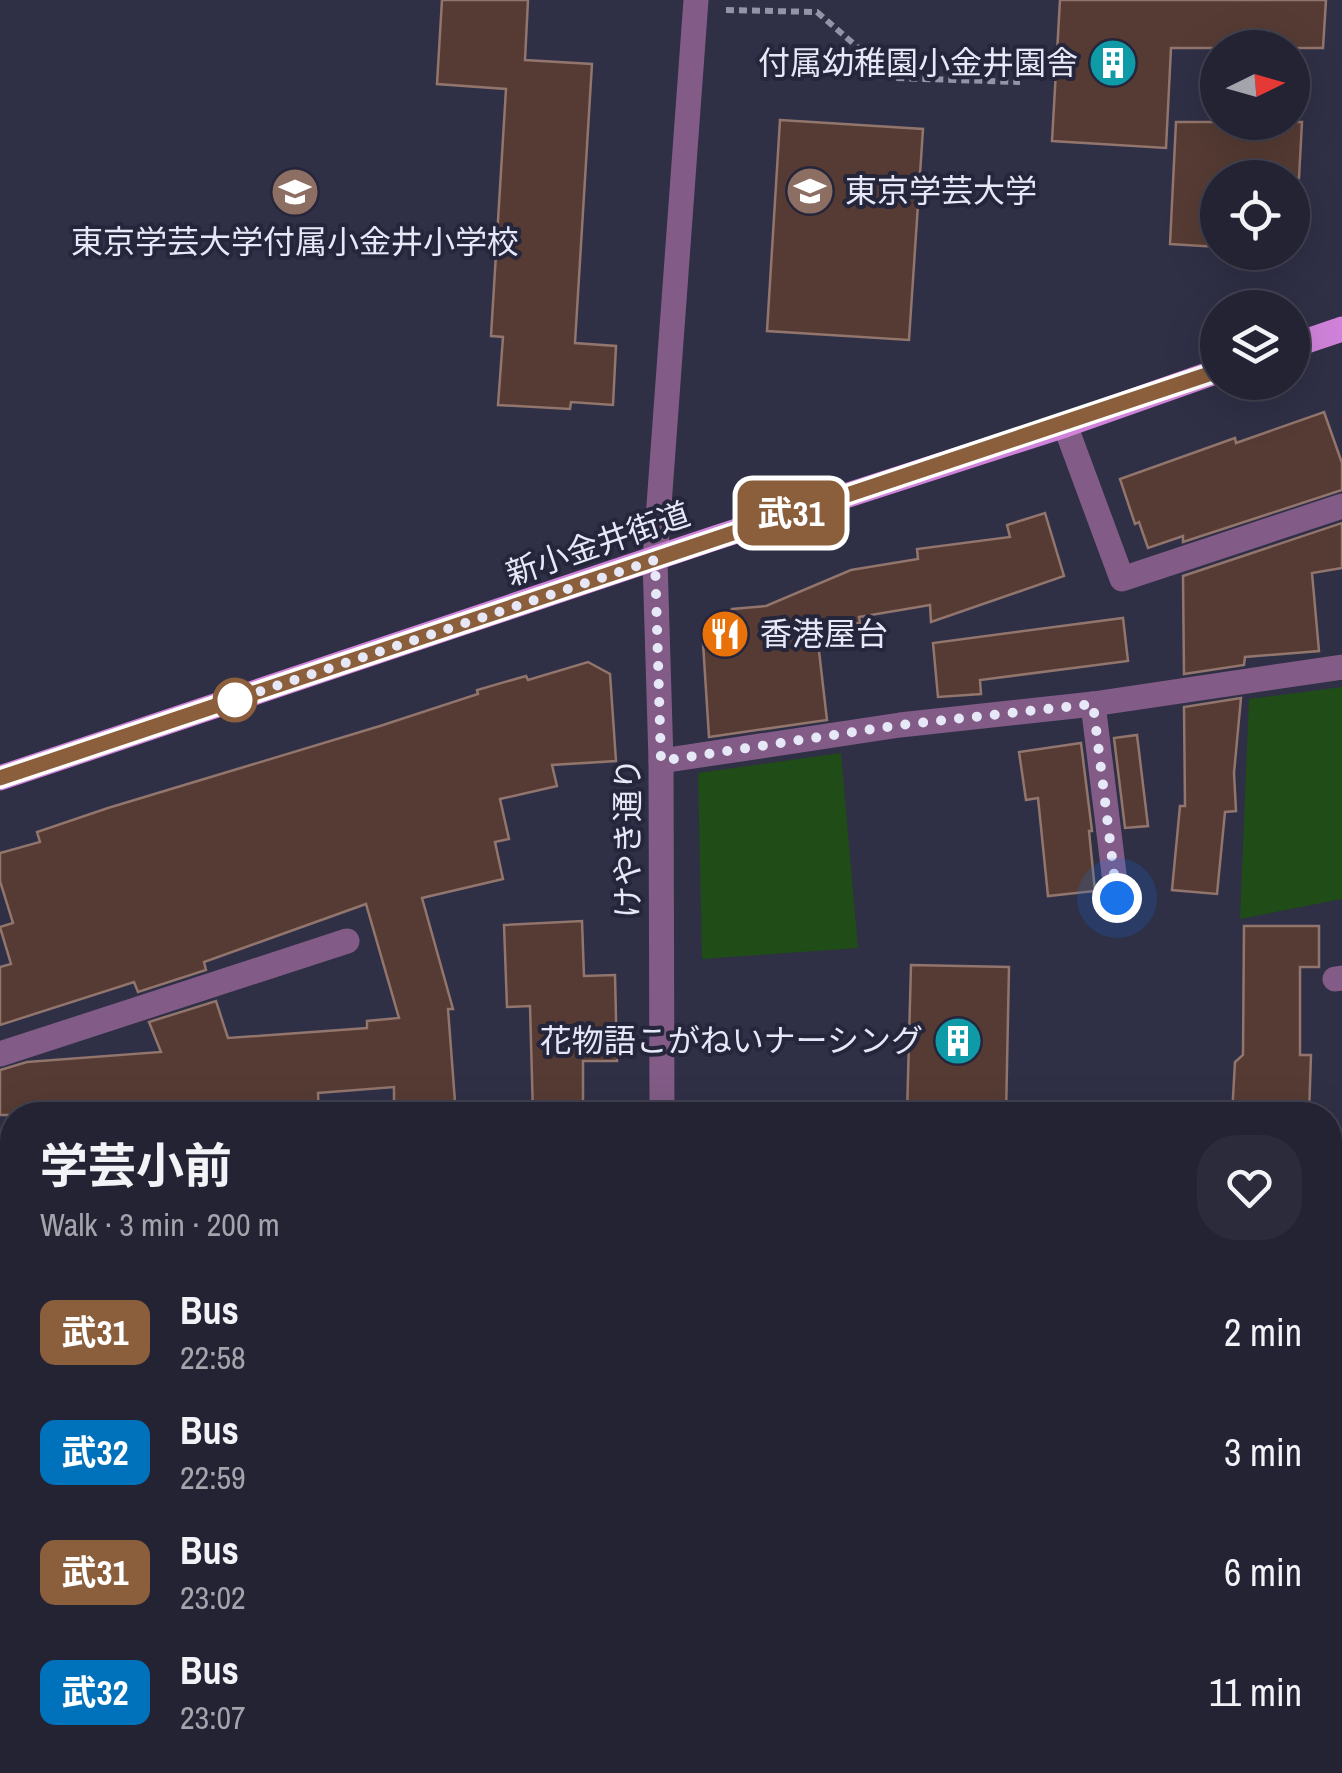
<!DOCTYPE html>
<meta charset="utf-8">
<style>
:root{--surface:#232334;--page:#2b2b3c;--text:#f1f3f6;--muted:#a3a4ac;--line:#40404f}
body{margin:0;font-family:"Archivo Narrow","Noto Sans JP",sans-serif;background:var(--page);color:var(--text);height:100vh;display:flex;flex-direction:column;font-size:38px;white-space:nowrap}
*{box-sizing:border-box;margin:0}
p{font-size:32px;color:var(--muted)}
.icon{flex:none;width:55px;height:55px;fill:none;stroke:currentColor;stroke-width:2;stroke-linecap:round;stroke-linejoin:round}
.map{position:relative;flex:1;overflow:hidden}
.drawer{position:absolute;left:0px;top:1102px;width:1342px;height:672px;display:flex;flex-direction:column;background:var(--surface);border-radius:40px 40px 0 0;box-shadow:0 10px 40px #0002,0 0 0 2px var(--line)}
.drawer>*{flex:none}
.badge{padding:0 20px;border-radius:15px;font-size:35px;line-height:65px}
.needle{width:65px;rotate:85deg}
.fabs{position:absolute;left:1200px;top:30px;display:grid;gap:20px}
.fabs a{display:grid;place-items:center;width:110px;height:110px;border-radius:50%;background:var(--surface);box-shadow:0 10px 40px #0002,0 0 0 2px var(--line);font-size:50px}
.you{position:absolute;width:50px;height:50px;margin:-25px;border:8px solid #fff;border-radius:50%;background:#1a73e8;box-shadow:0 0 0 15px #1a73e833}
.map>.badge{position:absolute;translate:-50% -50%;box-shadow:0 0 0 5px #fff}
.round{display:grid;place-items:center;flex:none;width:105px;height:105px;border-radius:40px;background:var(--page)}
.summary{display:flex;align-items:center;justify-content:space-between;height:170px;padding:0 40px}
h1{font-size:48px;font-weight:700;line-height:75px}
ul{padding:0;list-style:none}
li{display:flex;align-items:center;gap:30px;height:120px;padding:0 40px}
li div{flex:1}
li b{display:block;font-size:38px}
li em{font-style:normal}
li .badge{min-width:110px;font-weight:700;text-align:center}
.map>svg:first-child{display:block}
.green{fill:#204c18}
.building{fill:#553b33;stroke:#92756c;stroke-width:2.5}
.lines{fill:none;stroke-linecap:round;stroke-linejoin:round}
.path{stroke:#9494a7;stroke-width:6;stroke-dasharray:8 5;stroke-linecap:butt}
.minor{stroke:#825c86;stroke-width:25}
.major{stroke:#d082da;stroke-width:25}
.line-casing{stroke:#fff;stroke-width:22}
.line{stroke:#8b5e3c;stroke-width:15}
.walk{stroke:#e7e8f7;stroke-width:10;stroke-dasharray:0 18}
.stop-dot{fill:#fff;stroke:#8b5e3c;stroke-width:5}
.labels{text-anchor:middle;stroke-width:8;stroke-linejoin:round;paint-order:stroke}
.poi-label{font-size:32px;fill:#e7e8f7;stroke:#25253b;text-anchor:end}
.street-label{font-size:32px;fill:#e7e8f7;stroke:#25253b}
</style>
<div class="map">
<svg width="1342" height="1773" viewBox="0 0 1342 1773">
<rect width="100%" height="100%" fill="#2f2f46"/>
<g class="green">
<polygon points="1342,687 1342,899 1240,919 1249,699"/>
<polygon points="841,753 858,948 702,959 698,773"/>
</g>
<g class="building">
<polygon points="442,0 528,0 525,60 592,64 575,343 616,346 613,405 571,402 570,409 498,405 503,337 491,336 506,89 437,84"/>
<polygon points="1060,0 1326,0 1323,48 1171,48 1166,148 1052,141"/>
<polygon points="780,120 923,129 909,340 767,331"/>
<polygon points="1176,122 1302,122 1299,178 1218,178 1218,247 1170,244"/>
<polygon points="1324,412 1342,463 1342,490 1183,542 1183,536 1148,548 1139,522 1135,524 1120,479 1235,438 1236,443"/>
<polygon points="1045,513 1064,576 931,622 930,605 859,617 860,623 810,627 819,651 827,720 709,737 703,643 732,609 766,606 851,570 918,559 917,549 1010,537 1007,525"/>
<polygon points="1342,523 1342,568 1312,573 1319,651 1245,657 1244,665 1184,674 1183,576"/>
<polygon points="1123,618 1128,661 980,680 981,694 938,697 933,643"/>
<polygon points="588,662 610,674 616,761 552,765 557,786 500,799 509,839 495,842 503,879 422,898 453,1009 448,1009 456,1115 394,1115 394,1087 318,1093 319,1115 0,1115 0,1070 27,1062 161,1052 149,1022 216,1001 228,1038 367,1028 367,1021 399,1018 366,904 204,962 206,970 138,992 134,982 0,1025 0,967 11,964 0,927 13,923 0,881 0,853 40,842 37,832 108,808 380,726 478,694 477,690 526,676 528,680"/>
<polygon points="1241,698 1234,773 1236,811 1225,812 1217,894 1172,890 1180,806 1185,806 1184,707"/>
<polygon points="1137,735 1148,826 1125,828 1114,738"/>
<polygon points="1081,743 1092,831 1089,831 1095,891 1048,896 1038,798 1026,800 1019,752"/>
<polygon points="582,921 584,976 615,975 617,1061 583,1061 583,1113 533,1114 530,1006 507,1007 504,925"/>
<polygon points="1244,926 1319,926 1319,967 1300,967 1300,1055 1311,1055 1309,1115 1232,1115 1235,1062 1243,1055"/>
<polygon points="911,965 1009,967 1006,1115 907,1115"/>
</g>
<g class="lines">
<polyline class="path" points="726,10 817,12 893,78 1020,82"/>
<g class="minor">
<polyline points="1065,425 1122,579 1342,506"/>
<polyline points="1093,704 1117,898"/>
<polyline points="661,761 900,725 1093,704 1342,667"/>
<polyline points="1335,979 1342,978"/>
<polyline points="0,1054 347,941"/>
<polyline points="662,1115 661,761 655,560 696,0"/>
<polyline points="0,1180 12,1179"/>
<polyline points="1330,1191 1342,1191"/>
<polyline points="1330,1401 1342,1402"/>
<polyline points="0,1525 12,1526"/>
<polyline points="268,1762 268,1773"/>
<polyline points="665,1762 665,1773"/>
<polyline points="403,1773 404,1762"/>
<polyline points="902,1773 902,1762"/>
</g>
<g class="major">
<polyline points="1292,346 1342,329"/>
<polyline points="0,778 715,538 1065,425 1218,371"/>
</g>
</g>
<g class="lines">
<g class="line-casing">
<path id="line" d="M0 778C406 643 812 508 1218 371"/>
</g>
<use href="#line" class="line"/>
<polyline class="walk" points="235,700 222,704 655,560 661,761 900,725 1093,704 1117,898"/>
</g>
<defs>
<g id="building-disc" transform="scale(2.5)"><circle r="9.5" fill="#0f9aa8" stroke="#25253b"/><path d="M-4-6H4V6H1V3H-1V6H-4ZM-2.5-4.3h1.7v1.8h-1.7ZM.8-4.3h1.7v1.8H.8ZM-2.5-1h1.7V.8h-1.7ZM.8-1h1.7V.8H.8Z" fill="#fff"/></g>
<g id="university-disc" transform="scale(2.5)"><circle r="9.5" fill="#8d6e63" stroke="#25253b"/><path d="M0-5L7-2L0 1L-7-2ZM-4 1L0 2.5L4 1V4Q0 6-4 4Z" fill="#fff"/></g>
<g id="school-disc" transform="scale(2.5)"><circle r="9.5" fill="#8d6e63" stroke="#25253b"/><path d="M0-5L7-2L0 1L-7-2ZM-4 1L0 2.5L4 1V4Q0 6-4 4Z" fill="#fff"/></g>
<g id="restaurant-disc" transform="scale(2.5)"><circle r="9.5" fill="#e8710a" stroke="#25253b"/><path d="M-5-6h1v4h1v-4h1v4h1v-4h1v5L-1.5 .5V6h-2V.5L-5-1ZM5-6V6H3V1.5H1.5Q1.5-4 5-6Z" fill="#fff"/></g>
</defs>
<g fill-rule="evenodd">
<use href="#building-disc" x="1113" y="63"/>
<use href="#university-disc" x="810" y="191"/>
<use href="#school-disc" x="295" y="192"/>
<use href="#restaurant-disc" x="725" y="634"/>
<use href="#building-disc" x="958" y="1041"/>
</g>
<circle class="stop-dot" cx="235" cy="700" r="20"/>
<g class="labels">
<g class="poi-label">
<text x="1078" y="74">付属幼稚園小金井園舎</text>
<text x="845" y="202" text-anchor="start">東京学芸大学</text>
<text x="295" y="253" text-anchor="middle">東京学芸大学付属小金井小学校</text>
<text x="760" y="645" text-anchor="start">香港屋台</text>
<text x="923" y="1052">花物語こがねいナーシング</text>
</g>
<g class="street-label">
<text transform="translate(598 544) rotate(-19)" y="11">新小金井街道</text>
<text transform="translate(628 838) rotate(-90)" y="11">けやき通り</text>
</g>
</g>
</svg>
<div class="fabs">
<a><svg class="needle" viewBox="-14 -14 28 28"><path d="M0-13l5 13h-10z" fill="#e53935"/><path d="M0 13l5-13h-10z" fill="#a3a4ac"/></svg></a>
<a><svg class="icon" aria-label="locate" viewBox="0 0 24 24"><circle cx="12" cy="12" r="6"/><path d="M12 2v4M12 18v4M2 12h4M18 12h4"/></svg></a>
<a><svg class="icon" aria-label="layers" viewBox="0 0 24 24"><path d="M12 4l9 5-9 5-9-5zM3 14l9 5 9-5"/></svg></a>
</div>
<div class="you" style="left:1117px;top:898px"></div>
<b class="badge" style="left:791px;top:513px;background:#8b5e3c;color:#fff">武31</b>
<section class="drawer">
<div class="summary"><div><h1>学芸小前</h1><p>Walk · 3 min · 200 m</p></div><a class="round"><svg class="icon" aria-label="heart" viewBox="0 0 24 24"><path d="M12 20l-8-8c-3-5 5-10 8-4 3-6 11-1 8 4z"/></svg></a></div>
<ul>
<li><span class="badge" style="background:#8b5e3c;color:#fff">武31</span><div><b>Bus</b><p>22:58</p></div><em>2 min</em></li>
<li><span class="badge" style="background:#0072bc;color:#fff">武32</span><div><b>Bus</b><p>22:59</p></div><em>3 min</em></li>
<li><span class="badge" style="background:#8b5e3c;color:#fff">武31</span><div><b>Bus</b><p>23:02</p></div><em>6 min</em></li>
<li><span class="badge" style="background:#0072bc;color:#fff">武32</span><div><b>Bus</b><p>23:07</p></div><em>11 min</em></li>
</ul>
</section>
</div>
